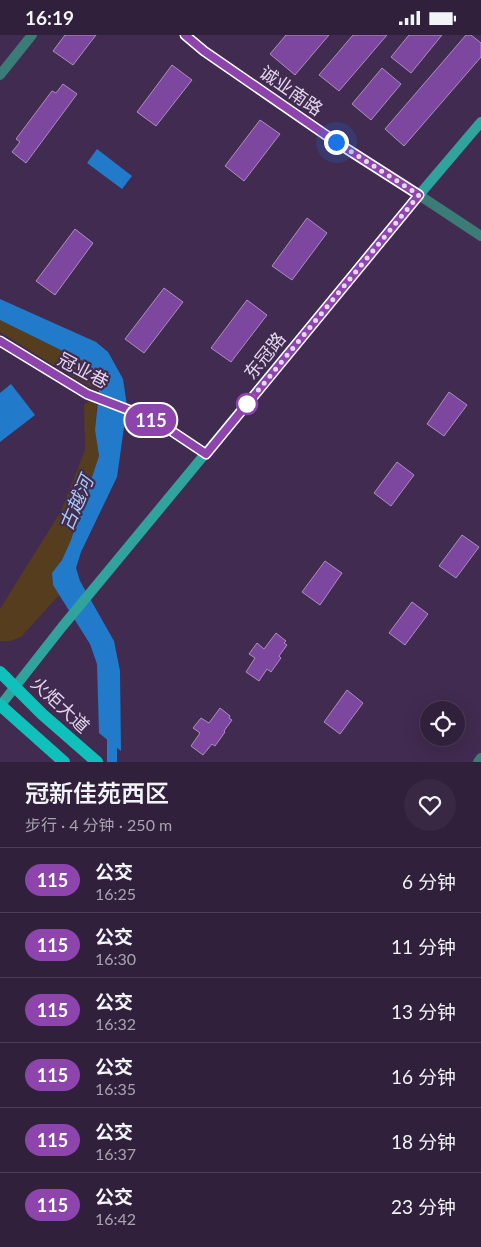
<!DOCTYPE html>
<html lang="zh">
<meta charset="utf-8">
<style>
:root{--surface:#31203c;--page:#392843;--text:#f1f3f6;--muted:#a8a3af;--line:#4c3e56}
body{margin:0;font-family:Lato,"Noto Sans SC",sans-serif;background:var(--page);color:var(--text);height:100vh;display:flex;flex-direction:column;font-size:19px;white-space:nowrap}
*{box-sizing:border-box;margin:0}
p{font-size:16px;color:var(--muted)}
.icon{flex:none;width:28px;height:28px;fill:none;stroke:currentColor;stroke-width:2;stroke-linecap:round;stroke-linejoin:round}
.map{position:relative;height:727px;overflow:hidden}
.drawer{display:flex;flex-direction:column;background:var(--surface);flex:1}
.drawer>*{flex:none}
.badge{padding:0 10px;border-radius:16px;font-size:18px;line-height:32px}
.fabs{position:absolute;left:420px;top:666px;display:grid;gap:10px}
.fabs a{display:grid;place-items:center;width:45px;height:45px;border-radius:50%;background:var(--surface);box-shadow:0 5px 20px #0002,0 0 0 1px var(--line);font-size:25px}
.you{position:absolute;width:25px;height:25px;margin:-12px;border:4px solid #fff;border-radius:50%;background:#1a73e8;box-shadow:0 0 0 8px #1a73e833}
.map>.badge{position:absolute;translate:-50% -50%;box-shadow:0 0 0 2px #fff}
.round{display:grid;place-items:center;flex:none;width:52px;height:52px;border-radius:26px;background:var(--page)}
.summary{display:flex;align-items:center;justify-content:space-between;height:85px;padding:0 25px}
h1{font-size:24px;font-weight:600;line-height:38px}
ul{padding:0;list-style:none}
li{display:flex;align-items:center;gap:15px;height:65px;padding:0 25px;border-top:1px solid var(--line)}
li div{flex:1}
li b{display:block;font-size:19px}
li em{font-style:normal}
li .badge{min-width:55px;font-weight:700;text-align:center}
.status{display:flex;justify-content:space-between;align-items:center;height:35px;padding:0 25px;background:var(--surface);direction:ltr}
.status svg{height:14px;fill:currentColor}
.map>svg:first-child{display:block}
.green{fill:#563d1d}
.water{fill:#227bca}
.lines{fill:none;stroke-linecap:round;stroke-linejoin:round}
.canal{stroke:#227bca;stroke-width:10}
.building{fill:#7d469f;stroke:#a990bc}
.minor{stroke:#3c7c78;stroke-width:10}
.tertiary{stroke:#3c7c78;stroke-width:10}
.secondary{stroke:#30a39d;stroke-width:10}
.primary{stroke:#10c0ba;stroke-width:12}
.line-casing{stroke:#fff;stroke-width:11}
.line{stroke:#8e44ad;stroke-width:8}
.walk{stroke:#e3d6ed;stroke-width:5;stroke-dasharray:0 9}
.stop-dot{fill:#fff;stroke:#8e44ad;stroke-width:2.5}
.labels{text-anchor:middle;stroke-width:4.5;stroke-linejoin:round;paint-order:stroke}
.street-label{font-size:18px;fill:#e3d6ed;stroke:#412b50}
.water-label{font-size:19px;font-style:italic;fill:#a4caf3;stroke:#412b50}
</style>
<div class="status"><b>16:19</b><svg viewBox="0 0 49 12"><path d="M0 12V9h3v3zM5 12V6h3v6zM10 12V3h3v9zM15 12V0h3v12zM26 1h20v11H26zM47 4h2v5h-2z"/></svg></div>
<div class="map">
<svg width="481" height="727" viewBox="0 0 481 727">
<rect width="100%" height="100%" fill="#412b50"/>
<g class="green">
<polygon points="0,285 85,327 95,338 99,356 73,342 0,297"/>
<polygon points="90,365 97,366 95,395 99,421 71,505 62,525 52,538 53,550 60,559 21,602 10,606 0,606 0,574 61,476 85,415 84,370"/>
</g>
<g class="water">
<polygon points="97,114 132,141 122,154 87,128"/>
<polygon points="0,264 96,307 108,317 123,344 127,371 117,442 81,517 76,533 80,546 114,606 120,636 121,716 99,698 97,629 90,609 53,550 52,538 62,525 71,505 99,421 95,395 99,356 95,338 85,327 0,285"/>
<polygon points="11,349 35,380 0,407 0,358"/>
</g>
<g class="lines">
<polyline class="canal" points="112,727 112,696"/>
</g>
<g class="building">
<polygon points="65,0 96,0 73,30 53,16"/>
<polygon points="286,0 329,0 295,40 270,19"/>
<polygon points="353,0 387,0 339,56 319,40"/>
<polygon points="409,0 442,0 411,38 391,22"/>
<polygon points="466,0 471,0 481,8 481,22 404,111 385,94"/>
<polygon points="172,30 192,45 156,91 137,77"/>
<polygon points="382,33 401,49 371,85 352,69"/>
<polygon points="63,49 77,59 26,128 12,117 20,107 16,104 52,56 56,58"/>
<polygon points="260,85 280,99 244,146 225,131"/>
<polygon points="307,183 327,198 292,245 272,231"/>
<polygon points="75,194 93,208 55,260 36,246"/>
<polygon points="164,253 183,267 144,318 125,304"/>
<polygon points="247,265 267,280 231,327 211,313"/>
<polygon points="449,357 467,370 444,401 427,389"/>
<polygon points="397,427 414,440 391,471 374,458"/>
<polygon points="462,500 479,512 456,543 439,531"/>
<polygon points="325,526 342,538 320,570 302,557"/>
<polygon points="412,567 428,579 405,610 389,598"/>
<polygon points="276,598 286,606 284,608 287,610 279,621 281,623 271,637 267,634 259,646 246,637 255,623 249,619 257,608 264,614"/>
<polygon points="347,655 363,668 340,699 324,687"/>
<polygon points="220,673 230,681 229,683 232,685 224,696 225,697 215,711 212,709 203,720 191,711 200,698 193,693 201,683 209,688"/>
</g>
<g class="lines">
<polyline class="minor" points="0,306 87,359 134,377 167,393 206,419"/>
<g class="tertiary">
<polyline points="185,0 204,16 335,107 419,160 481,201"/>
<polyline points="0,40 32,0"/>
<polyline points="478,727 481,723"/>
</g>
<polyline class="secondary" points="0,671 62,592 419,160 481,87"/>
<g class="primary">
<polyline points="0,637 42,679 97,727"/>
<polyline points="0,670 64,727"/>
</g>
</g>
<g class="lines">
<g class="line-casing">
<polyline id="line" points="0,306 87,359 134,377 167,393 206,419 419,160 336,107 204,16 185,0"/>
</g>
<use href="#line" class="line"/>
<polyline class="walk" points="247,369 419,160 336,107"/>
</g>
<circle class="stop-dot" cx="247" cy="369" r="10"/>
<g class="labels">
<g class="street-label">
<text transform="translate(291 56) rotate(35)" y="6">诚业南路</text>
<text transform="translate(265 321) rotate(-51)" y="6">东冠路</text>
<text transform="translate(83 336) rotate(28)" y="6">冠业巷</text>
<text transform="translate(60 670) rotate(43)" y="6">火炬大道</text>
</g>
<g class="water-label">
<text transform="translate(76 468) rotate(-67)" y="7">古越河</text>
</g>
</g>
</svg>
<div class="fabs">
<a><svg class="icon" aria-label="locate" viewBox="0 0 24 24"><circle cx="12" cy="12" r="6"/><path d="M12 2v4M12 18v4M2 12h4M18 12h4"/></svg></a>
</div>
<div class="you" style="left:336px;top:107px"></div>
<b class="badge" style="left:151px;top:385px;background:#8e44ad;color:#fff">115</b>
</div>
<section class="drawer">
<div class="summary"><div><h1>冠新佳苑西区</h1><p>步行 · 4 分钟 · 250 m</p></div><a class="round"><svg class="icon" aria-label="heart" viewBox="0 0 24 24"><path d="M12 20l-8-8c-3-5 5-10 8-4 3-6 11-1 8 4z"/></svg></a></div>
<ul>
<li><span class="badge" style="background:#8e44ad;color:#fff">115</span><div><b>公交</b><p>16:25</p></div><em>6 分钟</em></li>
<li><span class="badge" style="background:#8e44ad;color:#fff">115</span><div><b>公交</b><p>16:30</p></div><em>11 分钟</em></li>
<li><span class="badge" style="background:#8e44ad;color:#fff">115</span><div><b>公交</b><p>16:32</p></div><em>13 分钟</em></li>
<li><span class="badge" style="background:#8e44ad;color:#fff">115</span><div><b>公交</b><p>16:35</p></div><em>16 分钟</em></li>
<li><span class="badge" style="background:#8e44ad;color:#fff">115</span><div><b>公交</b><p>16:37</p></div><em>18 分钟</em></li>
<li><span class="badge" style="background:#8e44ad;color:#fff">115</span><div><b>公交</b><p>16:42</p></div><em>23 分钟</em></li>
</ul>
</section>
